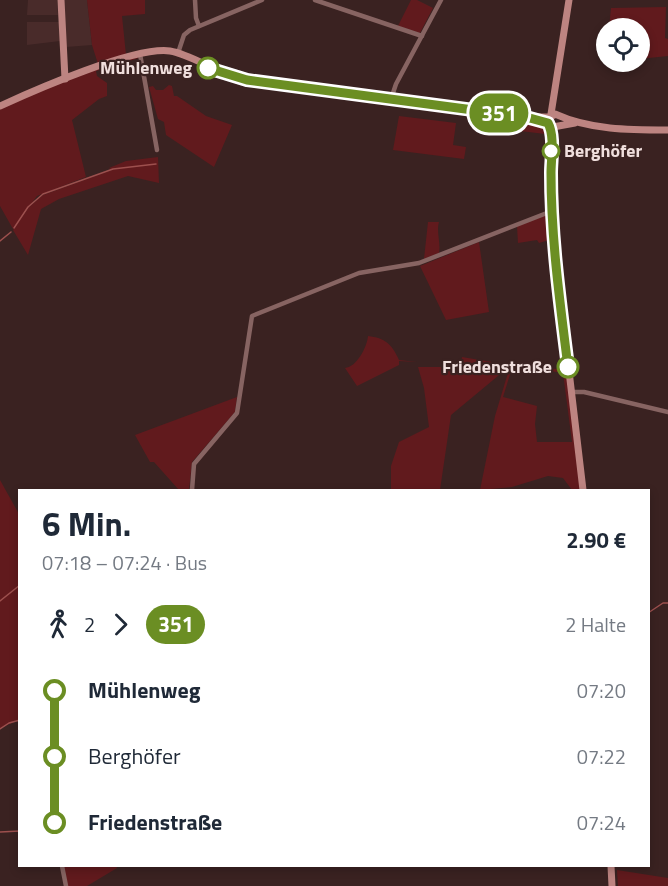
<!DOCTYPE html>
<html lang="de">
<meta charset="utf-8">
<style>
:root{--surface:#fff;--page:#f2f2f3;--text:#1f2937;--muted:#747a83}
body{margin:0;font-family:"Titillium Web",sans-serif;background:var(--page);color:var(--text);height:100vh;display:flex;flex-direction:column;font-size:22px;white-space:nowrap}
*{box-sizing:border-box;margin:0}
p{font-size:20px;color:var(--muted)}
.icon{flex:none;width:33px;height:33px;fill:none;stroke:currentColor;stroke-width:2;stroke-linecap:round;stroke-linejoin:round}
.map{position:relative;flex:1;overflow:hidden}
.panel{position:absolute;left:18px;top:489px;width:632px;height:378px;display:flex;flex-direction:column;background:var(--surface);border-radius:0px;box-shadow:0 3px 9px #0003}
.panel>*{flex:none}
.badge{padding:0 12px;border-radius:20px;font-size:21px;line-height:39px}
.fabs{position:absolute;left:596px;top:18px;display:grid;gap:12px}
.fabs a{display:grid;place-items:center;width:54px;height:54px;border-radius:50%;background:var(--surface);box-shadow:0 3px 9px #0003;font-size:30px}
.map>.badge{position:absolute;translate:-50% -50%;box-shadow:0 0 0 3px #fff}
.legs{display:flex;align-items:center;gap:9px;height:66px;padding:0 24px;font-size:20px}
.legs p{margin-inline-start:auto}
.headline{display:flex;align-items:center;justify-content:space-between;height:102px;padding:0 24px}
h1{font-size:33px;font-weight:700;line-height:45px}
ul{padding:0 24px;list-style:none}
li{display:flex;align-items:center;gap:21px;height:66px;font-size:22px}
li i{display:grid;place-items:center;width:9px;height:100%;margin:0 8px;background:currentColor}
li i::after{content:'';width:15px;height:15px;margin:-8px;border:4px solid;border-radius:50%;background:var(--surface)}
li p{margin-inline-start:auto}
li:first-child i{background:linear-gradient(#0000 50%,currentColor 0)}
li:last-child i{background:linear-gradient(currentColor 50%,#0000 0)}
.map>svg:first-child{display:block}
.built{fill:#492b2a}
.green{fill:#611a1d;fill-rule:evenodd}
.lines{fill:none;stroke-linecap:round;stroke-linejoin:round}
.stream{stroke:#9d504e;stroke-width:1.5}
.street{stroke:#876462;stroke-width:4.5}
.secondary{stroke:#bd8481;stroke-width:7}
.line-1-casing{stroke:#fff;stroke-width:14}
.line-1{stroke:#6b8e23;stroke-width:9}
.stop-1-dot{fill:#fff;stroke:#6b8e23;stroke-width:3}
.labels{text-anchor:middle;stroke-width:4.5;stroke-linejoin:round;paint-order:stroke}
.stop-label{font-size:18px;font-weight:bold;fill:#f0dfdd;stroke:#3a2221;text-anchor:end}
</style>
<div class="map">
<svg width="668" height="886" viewBox="0 0 668 886">
<rect width="100%" height="100%" fill="#3a2221"/>
<g class="built">
<polygon points="28,0 57,0 58,15 27,15"/>
<polygon points="63,0 87,0 92,45 66,47"/>
<polygon points="27,22 59,22 60,41 27,45"/>
</g>
<g class="green">
<polygon points="87,0 145,0 145,14 122,16 126,55 98,64 92,45"/>
<polygon points="411,0 417,0 433,8 420,33 398,26"/>
<polygon points="666,7 665,38 668,39 668,56 639,59 639,28 609,28 611,8"/>
<polygon points="137,57 139,58 96,71 97,76 107,83 107,96 99,99 72,120 86,177 37,196 13,229 0,206 0,108 70,78"/>
<polygon points="169,85 172,86 174,96 177,96 206,116 232,125 214,167 166,135 164,122 158,119 149,87 153,86 156,90 163,90"/>
<polygon points="483,113 541,122 546,128 549,206 547,211 545,134 512,130 512,120 482,116"/>
<polygon points="399,116 456,123 453,145 466,147 464,159 393,150"/>
<polygon points="158,157 159,183 128,176 59,199 41,209 28,255 13,230 29,207 43,195 112,170 109,168 126,161"/>
<path d="M549 214 581 490H572L563 478 548 476 512 487 480 490 495 416 510 366 451 415 440 490H391V466L399 442 429 427 424 388 418 367H460L462 357 504 364 510 362 563 370 549 240 539 243 537 240 518 243 517 226ZM513 365 563 373 572 442H537L535 424 537 406 503 397Z"/>
<path d="M428 222H439C436 231 441 243 439 253L424 259Z"/>
<polygon points="479,242 489,312 446,320 420,266"/>
<path d="M368 336C385 338 392 344 399 360L417 362 399 361V365L357 386 345 368C357 367 367 347 368 336Z"/>
<polygon points="237,397 235,412 192,462 189,490 179,490 154,462 150,462 135,435"/>
<polygon points="0,480 19,514 19,720 0,728"/>
<polygon points="63,866 116,866 117,868 87,886 67,886"/>
<polygon points="617,870 668,878 668,886 618,886"/>
</g>
<g class="lines">
<g class="stream">
<polyline points="14,228 28,207 43,194 113,169 156,164"/>
<polyline points="0,241 11,232"/>
<polyline points="0,601 20,585"/>
<polyline points="648,613 663,603 668,603"/>
<polyline points="0,729 9,723 20,720"/>
<polyline points="0,832 20,831"/>
</g>
<g class="street">
<polyline points="195,0 196,18 199,26"/>
<polyline points="315,0 422,36"/>
<polyline points="178,53 184,35 190,30 262,0"/>
<polyline points="140,54 157,150"/>
<polyline points="391,99 396,84 441,0"/>
<polyline points="572,392 584,392 668,412"/>
<polyline points="192,490 194,464 237,413 252,316 359,273 419,263 552,211"/>
<polyline points="62,866 66,886"/>
</g>
<g class="secondary">
<polyline points="61,0 65,79"/>
<path d="M0 106C35 90 135 46 170 51 194 55 218 75 247 80L526 117H549"/>
<polyline points="551,114 569,0"/>
<path d="M575 123 553 127 547 120 555 114C590 130 629 130 668 130"/>
<polyline points="550,126 555,252 583,490"/>
<polyline points="611,866 612,886"/>
</g>
</g>
<g class="lines">
<g class="line-1-casing">
<path id="line-1" d="M208 68 247 80 526 117 548 123C555 136 551 159 551 173 551 238 560 303 568 367"/>
</g>
<use href="#line-1" class="line-1"/>
</g>
<g class="stop-1-dot">
<circle cx="208" cy="68" r="10"/>
<circle cx="551" cy="151" r="8"/>
<circle cx="568" cy="367" r="10"/>
</g>
<g class="labels">
<g class="stop-label">
<text x="192" y="74">Mühlenweg</text>
<text x="564" y="157" text-anchor="start">Berghöfer</text>
<text x="552" y="373">Friedenstraße</text>
</g>
</g>
</svg>
<div class="fabs">
<a><svg class="icon" aria-label="locate" viewBox="0 0 24 24"><circle cx="12" cy="12" r="6"/><path d="M12 2v4M12 18v4M2 12h4M18 12h4"/></svg></a>
</div>
<b class="badge" style="left:499px;top:113px;background:#6b8e23;color:#fff">351</b>
<section class="panel">
<div class="headline"><div><h1>6 Min.</h1><p>07:18 – 07:24 · Bus</p></div><b>2.90 €</b></div>
<div class="legs"><svg class="icon" aria-label="walk" viewBox="0 0 24 24"><circle cx="13" cy="4" r="2"/><path d="M13 8l-2 6 4 7M11 14l-3 7M7 12l3-4h3l4 4"/></svg>2<svg class="icon" aria-label="forward" viewBox="0 0 24 24"><path d="M9 5l7 7-7 7"/></svg><b class="badge" style="background:#6b8e23;color:#fff">351</b><p>2 Halte</p></div>
<ul>
<li><i style="color:#6b8e23"></i><b>Mühlenweg</b><p>07:20</p></li>
<li><i style="color:#6b8e23"></i><span>Berghöfer</span><p>07:22</p></li>
<li><i style="color:#6b8e23"></i><b>Friedenstraße</b><p>07:24</p></li>
</ul>
</section>
</div>
